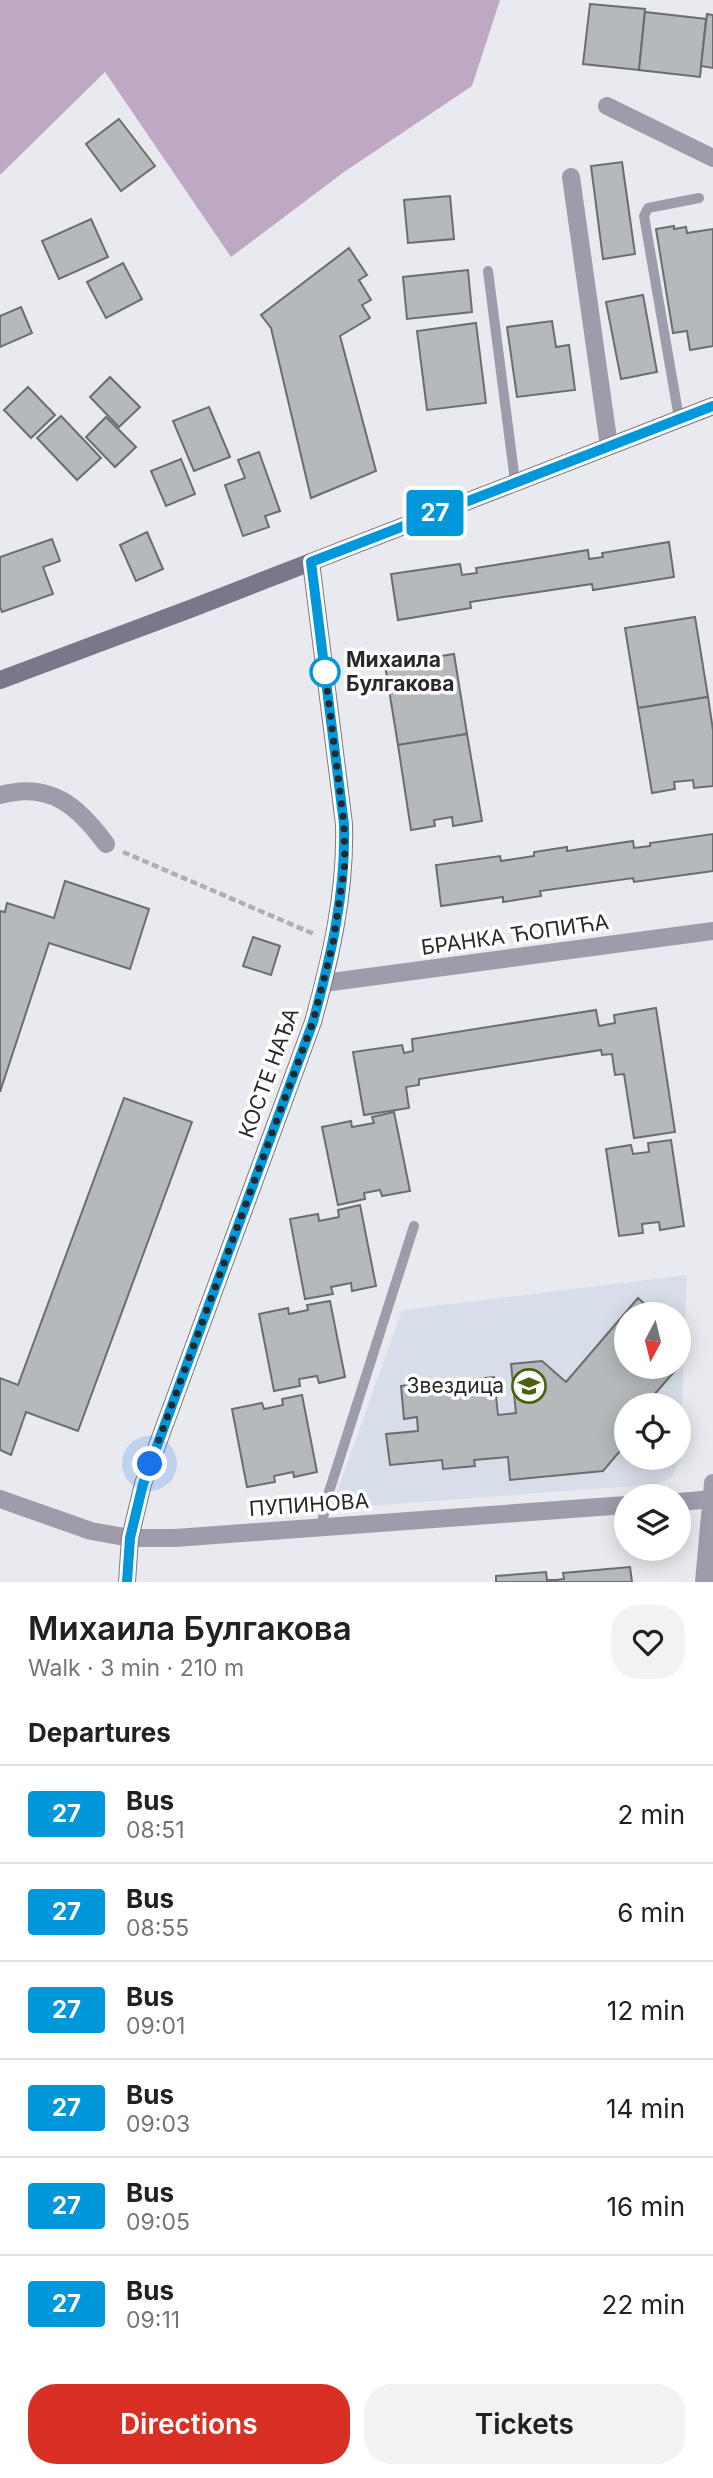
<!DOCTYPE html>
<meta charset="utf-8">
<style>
:root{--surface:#fff;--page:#f2f2f2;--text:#202124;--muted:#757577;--line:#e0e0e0;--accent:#d93025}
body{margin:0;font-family:Inter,sans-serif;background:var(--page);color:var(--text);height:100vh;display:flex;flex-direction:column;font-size:26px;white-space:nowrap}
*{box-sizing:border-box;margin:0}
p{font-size:23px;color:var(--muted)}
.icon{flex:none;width:38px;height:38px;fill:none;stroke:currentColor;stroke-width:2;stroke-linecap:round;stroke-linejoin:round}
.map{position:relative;height:1582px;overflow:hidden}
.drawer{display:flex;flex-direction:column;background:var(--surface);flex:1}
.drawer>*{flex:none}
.badge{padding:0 14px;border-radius:5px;font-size:24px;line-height:46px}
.needle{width:46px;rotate:187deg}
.controls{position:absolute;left:614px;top:1302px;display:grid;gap:14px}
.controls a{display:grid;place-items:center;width:77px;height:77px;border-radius:50%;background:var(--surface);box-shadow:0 4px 18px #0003;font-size:35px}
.you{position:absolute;width:35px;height:35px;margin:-18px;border:5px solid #fff;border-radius:50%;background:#1a73e8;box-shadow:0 0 0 10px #1a73e833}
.map>.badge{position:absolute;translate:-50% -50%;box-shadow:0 0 0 4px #fff}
h2{padding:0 28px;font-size:26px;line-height:63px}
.round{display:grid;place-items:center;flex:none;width:74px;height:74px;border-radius:28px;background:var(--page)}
.overview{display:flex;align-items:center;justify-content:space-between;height:119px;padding:0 28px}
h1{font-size:33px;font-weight:600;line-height:52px}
.primary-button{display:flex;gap:14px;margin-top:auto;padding:14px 28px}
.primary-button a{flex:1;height:80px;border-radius:28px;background:var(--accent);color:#fff;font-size:28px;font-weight:600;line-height:80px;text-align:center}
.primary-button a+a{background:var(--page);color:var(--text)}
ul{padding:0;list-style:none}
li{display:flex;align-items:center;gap:21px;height:98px;padding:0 28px;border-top:2px solid var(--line)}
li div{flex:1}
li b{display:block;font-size:26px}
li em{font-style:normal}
li .badge{min-width:77px;font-weight:700;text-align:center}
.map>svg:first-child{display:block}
.built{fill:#d8dee9;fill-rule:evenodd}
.forest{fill:#bfa8c3}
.building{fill:#b5b9bc;stroke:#6a6e70;stroke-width:2}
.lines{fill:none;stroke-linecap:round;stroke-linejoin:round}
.path{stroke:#aeafb3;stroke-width:4.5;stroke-dasharray:7 3.5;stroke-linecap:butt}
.lane{stroke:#9e9caa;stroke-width:10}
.street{stroke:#9e9caa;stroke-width:18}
.secondary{stroke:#7a778b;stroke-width:18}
.line-casing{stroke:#fff;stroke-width:16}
.line{stroke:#0098da;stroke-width:10}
.walk{stroke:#28282a;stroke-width:7;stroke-dasharray:0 12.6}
.stop-dot{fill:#fff;stroke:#0098da;stroke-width:3.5}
.labels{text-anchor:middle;stroke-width:7;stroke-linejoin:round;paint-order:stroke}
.stop-label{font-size:21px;font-weight:bold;fill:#28282a;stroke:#fff;text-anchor:start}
.street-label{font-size:21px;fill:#28282a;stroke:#fff}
.poi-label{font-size:21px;fill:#28282a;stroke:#fff;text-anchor:end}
</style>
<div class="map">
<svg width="713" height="1582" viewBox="0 0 713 1582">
<rect width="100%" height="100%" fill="#e8eaef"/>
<path class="built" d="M687 1275 680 1460 672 1477 657 1484 331 1509 402 1310ZM626 1314H679V1367H626ZM626 1405H679V1458H626Z"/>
<polygon class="forest" points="0,0 500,0 472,86 344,172 231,257 105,72 0,175"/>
<g class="building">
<polygon points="590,4 645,9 639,70 583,64"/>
<polygon points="645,12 706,19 700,77 639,70"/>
<polygon points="707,14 713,15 713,68 701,66"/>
<polygon points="119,119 155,166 121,191 86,144"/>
<polygon points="622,162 635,254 603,259 591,166"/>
<polygon points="450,196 454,239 408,243 404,200"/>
<polygon points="91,219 108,257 59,279 42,241"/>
<polygon points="674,226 674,229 686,227 687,233 713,229 713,346 690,350 687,331 673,333 656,229"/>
<polygon points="349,248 367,275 359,280 371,300 362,305 370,318 340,336 376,471 311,498 271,328 261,315"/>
<polygon points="123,263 142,299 106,318 87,282"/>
<polygon points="468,270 472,312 407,319 403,277"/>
<polygon points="643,295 657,372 621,379 606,302"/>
<polygon points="21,307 32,333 0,347 0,316"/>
<polygon points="552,321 556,347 569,345 575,390 517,397 507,327"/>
<polygon points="476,323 486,403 427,410 417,331"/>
<polygon points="110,377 140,407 119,427 90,397"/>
<polygon points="28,387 55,415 31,438 4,410"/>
<polygon points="209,407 230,457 194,471 173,421"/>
<polygon points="61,416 101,458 77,480 37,438"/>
<polygon points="106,417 136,447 115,467 86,437"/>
<polygon points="259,452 280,511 265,516 269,527 243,536 225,485 245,478 238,460"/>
<polygon points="181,459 195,494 166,506 151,471"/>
<polygon points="147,532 163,569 136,581 120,545"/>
<polygon points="52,539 60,561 43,567 53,594 2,612 0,607 0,557"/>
<polygon points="669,542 674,577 593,590 592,584 470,602 471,608 398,620 391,574 460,564 462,575 477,573 476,568 495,565 588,550 589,559 603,557 602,553"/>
<polygon points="695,617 708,697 638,708 625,628"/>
<polygon points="454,654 467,734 398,745 385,665"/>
<polygon points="708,697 713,730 713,786 694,788 693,780 674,782 675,789 652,793 638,708"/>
<polygon points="467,734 482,821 453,826 452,817 434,820 435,826 411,830 398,745"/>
<polygon points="713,834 713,871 634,882 633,878 540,891 541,896 503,902 503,897 441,906 436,865 500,856 501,861 534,856 534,852 567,847 567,851 633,841 634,848 650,846 650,843"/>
<polygon points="65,881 149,909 130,969 49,943 0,1092 0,911 5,912 7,903 54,918"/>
<polygon points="253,937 280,946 271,975 243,966"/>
<polygon points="656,1008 675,1132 634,1138 624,1074 615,1075 612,1054 602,1055 601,1050 419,1079 419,1085 406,1087 409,1108 364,1115 353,1052 402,1045 404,1053 413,1051 412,1039 596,1010 599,1026 615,1023 614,1015"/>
<polygon points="124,1098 192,1122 78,1431 26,1412 11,1455 0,1450 0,1378 18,1385"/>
<polygon points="394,1112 410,1191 382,1196 380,1190 364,1193 365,1199 338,1205 322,1127 351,1121 352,1127 374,1123 372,1117"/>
<polygon points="671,1140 684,1226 660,1230 659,1222 642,1224 643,1233 619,1236 606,1149 631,1145 633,1154 649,1152 648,1143"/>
<polygon points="360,1205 376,1286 352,1291 351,1283 331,1287 333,1294 305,1299 290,1219 318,1214 319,1221 339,1217 338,1210"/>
<polygon points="638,1298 656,1314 626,1314 626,1367 679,1367 679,1362 681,1364 645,1405 626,1405 626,1427 620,1434 626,1439 626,1444 603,1471 510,1480 508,1457 474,1460 475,1466 443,1469 442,1460 390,1465 386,1434 418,1431 417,1417 404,1419 401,1386 494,1377 498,1415 516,1413 511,1364 542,1361 566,1382"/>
<polygon points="330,1301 345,1377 319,1383 317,1376 299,1379 300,1386 274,1391 259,1314 288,1308 289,1314 308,1310 307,1305"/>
<polygon points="302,1395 317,1472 294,1477 293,1472 274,1476 275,1482 247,1487 232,1409 262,1403 264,1409 283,1405 282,1399"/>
<polygon points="630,1567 632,1582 556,1582 556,1580 564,1579 563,1573"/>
<polygon points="546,1572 547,1580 556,1580 556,1582 496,1582 496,1576"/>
</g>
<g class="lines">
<polyline class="path" points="123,852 314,934"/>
<g class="lane">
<polyline points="488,271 515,481"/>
<polyline points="679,418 644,216 648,208 699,198"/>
<polyline points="321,1528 327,1498 414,1226"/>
</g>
<g class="street">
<polyline points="607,106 713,158"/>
<polyline points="571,177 609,446"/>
<path d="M0 795C50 781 78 806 106 844"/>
<polyline points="324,983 713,931"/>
<polyline points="0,1499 91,1531 130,1538 175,1538 626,1505"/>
<polyline points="679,1502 713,1499"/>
<polyline points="704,1582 713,1483"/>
</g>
<g class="secondary">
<polyline points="0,680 190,609 713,406"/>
<path d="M127 1582 130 1538 143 1484 313 1022C331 957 346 892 344 824L311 562"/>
</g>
</g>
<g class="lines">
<g class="line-casing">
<path id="line" d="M127 1582 130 1538 143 1484 313 1022C331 956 346 892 344 824L311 562 713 406"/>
</g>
<use href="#line" class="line"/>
<polyline class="walk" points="150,1464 313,1022 333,943 345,863 344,824 325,672"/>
</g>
<defs>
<g id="school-ring" transform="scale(1.75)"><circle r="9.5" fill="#fff" stroke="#4a610d" stroke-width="1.5"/><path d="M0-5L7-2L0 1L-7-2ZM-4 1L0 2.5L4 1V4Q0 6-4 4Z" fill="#4a610d"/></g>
</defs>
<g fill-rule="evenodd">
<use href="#school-ring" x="529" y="1386"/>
</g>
<circle class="stop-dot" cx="325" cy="672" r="14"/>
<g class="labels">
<g class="stop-label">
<text x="346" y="667">Михаила<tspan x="346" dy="24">Булгакова</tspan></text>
</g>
<g class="street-label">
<text transform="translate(515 935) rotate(-8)" y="7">БРАНКА ЋОПИЋА</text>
<text transform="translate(269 1073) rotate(-70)" y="7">КОСТЕ НАЂА</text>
<text transform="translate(309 1505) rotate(-4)" y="7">ПУПИНОВА</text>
</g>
<g class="poi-label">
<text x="504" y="1393">Звездица</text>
</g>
</g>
</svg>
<div class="controls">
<a><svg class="needle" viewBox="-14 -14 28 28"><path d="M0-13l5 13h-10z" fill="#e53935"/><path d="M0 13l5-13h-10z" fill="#757577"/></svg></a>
<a><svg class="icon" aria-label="locate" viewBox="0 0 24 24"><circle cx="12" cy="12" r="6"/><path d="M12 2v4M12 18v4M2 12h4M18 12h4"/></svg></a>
<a><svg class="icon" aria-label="layers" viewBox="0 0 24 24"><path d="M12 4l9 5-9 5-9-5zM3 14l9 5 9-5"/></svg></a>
</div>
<div class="you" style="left:150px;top:1464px"></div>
<b class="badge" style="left:435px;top:513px;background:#0098da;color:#fff">27</b>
</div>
<section class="drawer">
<div class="overview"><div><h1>Михаила Булгакова</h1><p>Walk · 3 min · 210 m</p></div><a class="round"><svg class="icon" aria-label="heart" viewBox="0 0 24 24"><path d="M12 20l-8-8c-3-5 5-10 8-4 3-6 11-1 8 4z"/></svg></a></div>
<h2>Departures</h2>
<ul>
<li><span class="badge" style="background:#0098da;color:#fff">27</span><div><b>Bus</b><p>08:51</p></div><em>2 min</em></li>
<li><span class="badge" style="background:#0098da;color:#fff">27</span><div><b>Bus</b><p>08:55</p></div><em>6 min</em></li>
<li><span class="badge" style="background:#0098da;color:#fff">27</span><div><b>Bus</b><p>09:01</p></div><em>12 min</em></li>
<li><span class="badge" style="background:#0098da;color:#fff">27</span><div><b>Bus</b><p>09:03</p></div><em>14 min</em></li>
<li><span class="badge" style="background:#0098da;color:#fff">27</span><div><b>Bus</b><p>09:05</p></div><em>16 min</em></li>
<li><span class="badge" style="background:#0098da;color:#fff">27</span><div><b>Bus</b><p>09:11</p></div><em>22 min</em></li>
</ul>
<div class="primary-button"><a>Directions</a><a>Tickets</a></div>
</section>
